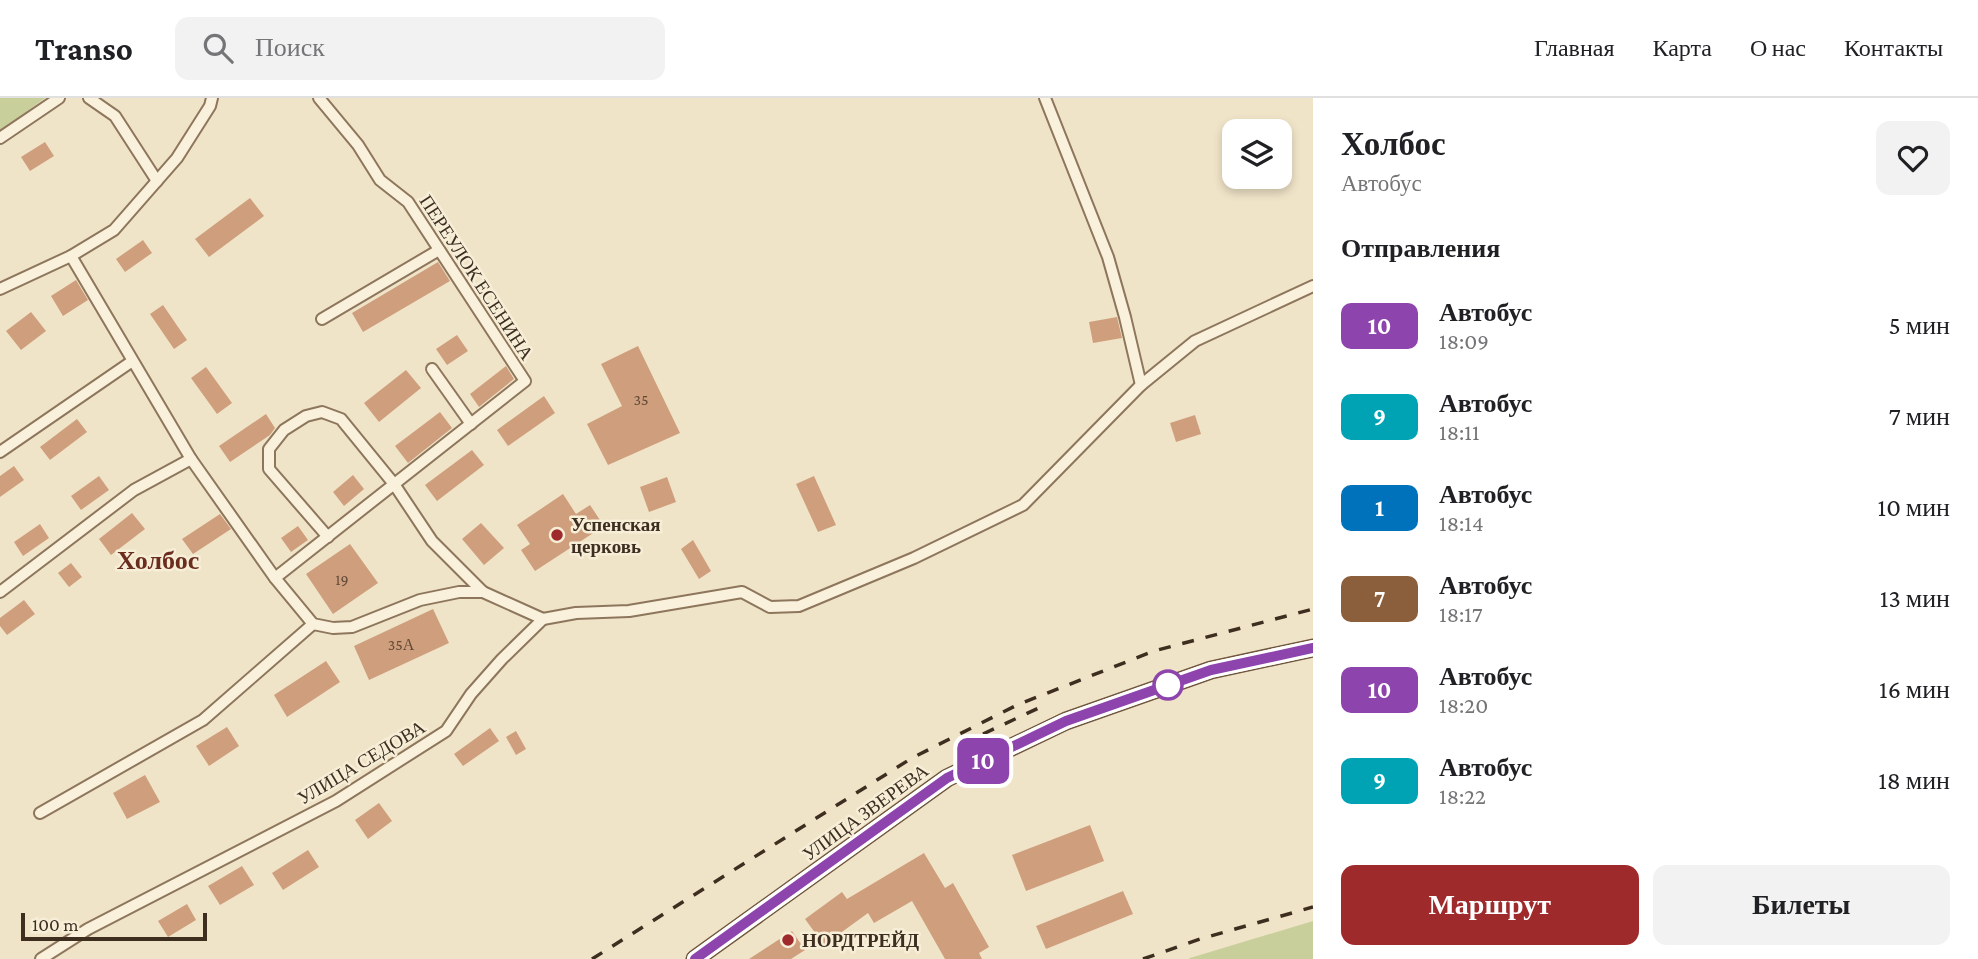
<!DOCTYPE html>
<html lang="ru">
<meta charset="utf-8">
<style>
:root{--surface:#fff;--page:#f2f2f2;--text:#202124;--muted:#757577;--line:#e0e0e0;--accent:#9e2a2b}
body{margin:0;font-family:"Crimson Pro",serif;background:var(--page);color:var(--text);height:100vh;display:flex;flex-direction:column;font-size:26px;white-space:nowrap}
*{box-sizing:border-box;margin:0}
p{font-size:23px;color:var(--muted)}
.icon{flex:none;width:38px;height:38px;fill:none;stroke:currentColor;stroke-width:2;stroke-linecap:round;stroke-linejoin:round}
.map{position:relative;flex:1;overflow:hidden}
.panel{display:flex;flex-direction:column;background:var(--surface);width:665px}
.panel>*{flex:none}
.badge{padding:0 14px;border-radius:10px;font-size:24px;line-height:46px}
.tools{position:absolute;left:1222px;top:21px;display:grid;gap:14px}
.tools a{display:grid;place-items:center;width:70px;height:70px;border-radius:14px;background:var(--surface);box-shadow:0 4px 10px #0003;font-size:35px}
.scale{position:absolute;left:21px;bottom:18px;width:186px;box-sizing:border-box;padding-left:7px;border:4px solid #3d2e20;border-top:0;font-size:19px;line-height:24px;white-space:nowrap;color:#3d2e20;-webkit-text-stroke:5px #f7eed8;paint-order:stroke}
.map>.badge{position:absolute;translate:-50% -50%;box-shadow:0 0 0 4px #fff}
h2{padding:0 28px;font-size:26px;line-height:63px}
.round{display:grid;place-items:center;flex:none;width:74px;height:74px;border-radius:14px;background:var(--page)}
.head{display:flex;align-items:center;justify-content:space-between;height:119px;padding:0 28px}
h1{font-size:33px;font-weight:700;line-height:52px}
.action{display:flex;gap:14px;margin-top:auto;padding:14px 28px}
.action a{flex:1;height:80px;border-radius:14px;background:var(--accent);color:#fff;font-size:28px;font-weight:700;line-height:80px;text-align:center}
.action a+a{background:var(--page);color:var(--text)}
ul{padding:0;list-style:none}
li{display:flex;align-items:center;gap:21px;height:91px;padding:0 28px}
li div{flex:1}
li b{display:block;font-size:26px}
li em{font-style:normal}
li .badge{min-width:77px;font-weight:700;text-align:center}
header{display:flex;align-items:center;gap:42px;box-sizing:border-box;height:98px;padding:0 35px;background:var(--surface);border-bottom:2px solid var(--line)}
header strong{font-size:33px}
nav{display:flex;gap:38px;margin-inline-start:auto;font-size:24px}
.search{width:490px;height:63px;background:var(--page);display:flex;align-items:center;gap:18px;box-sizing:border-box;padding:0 24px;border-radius:14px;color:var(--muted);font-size:26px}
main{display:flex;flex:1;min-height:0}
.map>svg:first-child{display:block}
.green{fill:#c9cf9b}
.building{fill:#cf9f7d}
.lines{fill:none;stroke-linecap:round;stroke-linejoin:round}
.minor-casing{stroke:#8d765c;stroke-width:14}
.secondary-casing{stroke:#6f573f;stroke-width:19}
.minor{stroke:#faf1dc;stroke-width:10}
.secondary{stroke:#faf1dc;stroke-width:16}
.rail{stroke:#3d2e20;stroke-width:3.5;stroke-dasharray:12 12;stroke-linecap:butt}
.line-casing{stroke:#fff;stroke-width:16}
.line{stroke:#8e44ad;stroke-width:10}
.poi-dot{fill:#9e2a2b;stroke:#f7eed8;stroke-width:2.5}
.stop-dot{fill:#fff;stroke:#8e44ad;stroke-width:3.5}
.labels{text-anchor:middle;stroke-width:5;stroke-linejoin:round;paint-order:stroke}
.number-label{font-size:16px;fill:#624a37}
.street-label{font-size:19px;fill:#3d2e20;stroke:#f7eed8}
.poi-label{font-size:19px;font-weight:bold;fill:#3d2e20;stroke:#f7eed8;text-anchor:start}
.district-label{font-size:26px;font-weight:bold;fill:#6b2e1e;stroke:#f7eed8}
</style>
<header>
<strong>Transo</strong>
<div class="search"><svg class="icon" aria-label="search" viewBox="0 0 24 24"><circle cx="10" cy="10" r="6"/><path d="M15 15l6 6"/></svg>Поиск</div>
<nav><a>Главная</a><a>Карта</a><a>О нас</a><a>Контакты</a></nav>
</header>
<main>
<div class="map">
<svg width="1313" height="861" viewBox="0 0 1313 861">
<rect width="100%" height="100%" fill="#f0e4c8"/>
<g class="green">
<polygon points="0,0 45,0 0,33"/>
<polygon points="1313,823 1313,861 1189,861 1190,860"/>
</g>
<g class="building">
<polygon points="45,44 54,58 30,73 21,59"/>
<polygon points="250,100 264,118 209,159 195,141"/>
<polygon points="143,142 152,155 125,174 116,161"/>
<polygon points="438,164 450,183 363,234 352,215"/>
<polygon points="76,182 88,202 63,218 51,198"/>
<polygon points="163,207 187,242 174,251 150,216"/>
<polygon points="31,214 46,233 21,252 6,233"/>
<polygon points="1117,219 1122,240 1093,245 1089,224"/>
<polygon points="457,237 468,253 447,267 436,251"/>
<polygon points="638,248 680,335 608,367 587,326 622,308 601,266"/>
<polygon points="506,268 514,281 479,309 470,296"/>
<polygon points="206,269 232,305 217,316 191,280"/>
<polygon points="406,272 421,290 379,324 364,305"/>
<polygon points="544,298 555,315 508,348 497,332"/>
<polygon points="440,314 452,330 408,365 395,348"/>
<polygon points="266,316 275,330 270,337 230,364 219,348"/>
<polygon points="1195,317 1201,336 1176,344 1170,325"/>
<polygon points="77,321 87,334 50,362 40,349"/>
<polygon points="472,352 484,367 437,403 425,387"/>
<polygon points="14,368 24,382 0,399 0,378"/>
<polygon points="353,377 364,391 344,408 333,394"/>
<polygon points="99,378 109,392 81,412 71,398"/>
<polygon points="814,378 836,427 818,434 796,386"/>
<polygon points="667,379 676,404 649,414 640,389"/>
<polygon points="563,396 576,416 590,407 604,428 535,473 521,452 530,446 517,427"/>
<polygon points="132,415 145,431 111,457 99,441"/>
<polygon points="220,416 231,431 193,456 182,441"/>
<polygon points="481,425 504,450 484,467 462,441"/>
<polygon points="40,426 49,440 23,458 14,444"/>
<polygon points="298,428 308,442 291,454 281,440"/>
<polygon points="693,442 711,473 699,481 681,451"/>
<polygon points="350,446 378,485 333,516 306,476"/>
<polygon points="71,465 82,479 69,489 58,475"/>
<polygon points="24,502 35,516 7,537 0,528 0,520"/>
<polygon points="433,511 449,545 369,582 354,548"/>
<polygon points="326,563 340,584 287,619 274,597"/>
<polygon points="227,629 239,648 209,668 196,648"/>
<polygon points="490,630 499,643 463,668 454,656"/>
<polygon points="516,633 526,651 516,657 506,639"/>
<polygon points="145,677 160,704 127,721 113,695"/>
<polygon points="379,705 392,723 368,741 355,722"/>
<polygon points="1090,727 1104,763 1026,793 1012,757"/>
<polygon points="308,752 319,769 283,792 272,775"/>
<polygon points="924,755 945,790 953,785 989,849 979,855 982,861 945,861 912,803 874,825 868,815 824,847 805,821 842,794 847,801"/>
<polygon points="242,768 254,787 220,807 208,788"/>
<polygon points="1123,793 1133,816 1046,851 1036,828"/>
<polygon points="187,806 196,822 168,839 158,823"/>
<polygon points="792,833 805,852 791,861 749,861"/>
</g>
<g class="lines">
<g class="minor-casing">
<g id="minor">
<polyline points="89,0 115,18 157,83"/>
<polyline points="1045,0 1108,159 1125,219 1141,287"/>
<polyline points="0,40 59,0"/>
<polyline points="0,191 71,158 114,132 177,60 210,8 212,0"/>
<polyline points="322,221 439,152"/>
<polyline points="432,271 471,326"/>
<polyline points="0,354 131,264"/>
<polyline points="328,439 269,371 269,351 284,332 306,318 322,314 341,321 394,386 432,443 483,494"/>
<polyline points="275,480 525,283 408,104 380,82 358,47 319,0"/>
<polyline points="0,494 134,392 191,361"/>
<polyline points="543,521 576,515 629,513 742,494 770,509 799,508 914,460 1023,407 1141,287 1195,243 1313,188"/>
<polyline points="40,715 203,622 313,526"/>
<polyline points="41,861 88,831 336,703 446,633 471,596 502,561 543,521 483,494 459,494 420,502 352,529 333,530 313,526 275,480 191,361 71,158"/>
</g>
</g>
<g class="secondary-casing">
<polyline id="secondary" points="695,861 947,680 1066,623 1211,572 1313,550"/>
</g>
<use href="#minor" class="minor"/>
<use href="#secondary" class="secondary"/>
<g class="rail">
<polyline points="983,636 1043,608"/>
<polyline points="592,861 912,660 1017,607 1154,553 1313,511"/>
<polyline points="1143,861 1200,841 1313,809"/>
</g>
</g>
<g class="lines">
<g class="line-casing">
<polyline id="line" points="695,861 947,680 1066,623 1211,572 1313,550"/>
</g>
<use href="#line" class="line"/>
</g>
<g class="poi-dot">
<circle cx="557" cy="437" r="7"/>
<circle cx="788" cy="842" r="7"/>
</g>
<circle class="stop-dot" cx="1168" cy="587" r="14"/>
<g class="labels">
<g class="number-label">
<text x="641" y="307">35</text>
<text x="342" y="487">19</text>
<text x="401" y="552">35А</text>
</g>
<g class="street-label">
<text transform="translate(477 179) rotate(57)" y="7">ПЕРЕУЛОК ЕСЕНИНА</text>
<text transform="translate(361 664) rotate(-31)" y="7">УЛИЦА СЕДОВА</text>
<text transform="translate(865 714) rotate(-36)" y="7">УЛИЦА ЗВЕРЕВА</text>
</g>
<g class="poi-label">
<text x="571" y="433">Успенская<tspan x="571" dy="22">церковь</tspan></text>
<text x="802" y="849">НОРДТРЕЙД</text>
</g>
<g class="district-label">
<text x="158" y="471">Холбос</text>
</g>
</g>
</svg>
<div class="tools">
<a><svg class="icon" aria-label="layers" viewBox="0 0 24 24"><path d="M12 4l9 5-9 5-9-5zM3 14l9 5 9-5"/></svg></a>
</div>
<div class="scale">100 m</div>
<b class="badge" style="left:983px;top:663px;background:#8e44ad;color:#fff">10</b>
</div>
<section class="panel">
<div class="head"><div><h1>Холбос</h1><p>Автобус</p></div><a class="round"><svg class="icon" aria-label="heart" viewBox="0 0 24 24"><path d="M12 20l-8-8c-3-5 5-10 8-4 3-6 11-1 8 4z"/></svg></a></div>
<h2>Отправления</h2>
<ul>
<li><span class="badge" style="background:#8e44ad;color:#fff">10</span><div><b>Автобус</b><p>18:09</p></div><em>5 мин</em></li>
<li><span class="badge" style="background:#00a3b4;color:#fff">9</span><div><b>Автобус</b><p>18:11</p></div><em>7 мин</em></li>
<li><span class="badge" style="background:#0072bc;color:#fff">1</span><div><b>Автобус</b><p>18:14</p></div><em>10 мин</em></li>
<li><span class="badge" style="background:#8b5e3c;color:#fff">7</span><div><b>Автобус</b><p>18:17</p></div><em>13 мин</em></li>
<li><span class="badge" style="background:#8e44ad;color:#fff">10</span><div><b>Автобус</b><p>18:20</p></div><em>16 мин</em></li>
<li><span class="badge" style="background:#00a3b4;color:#fff">9</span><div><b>Автобус</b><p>18:22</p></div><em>18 мин</em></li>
</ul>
<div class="action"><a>Маршрут</a><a>Билеты</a></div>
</section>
</main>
